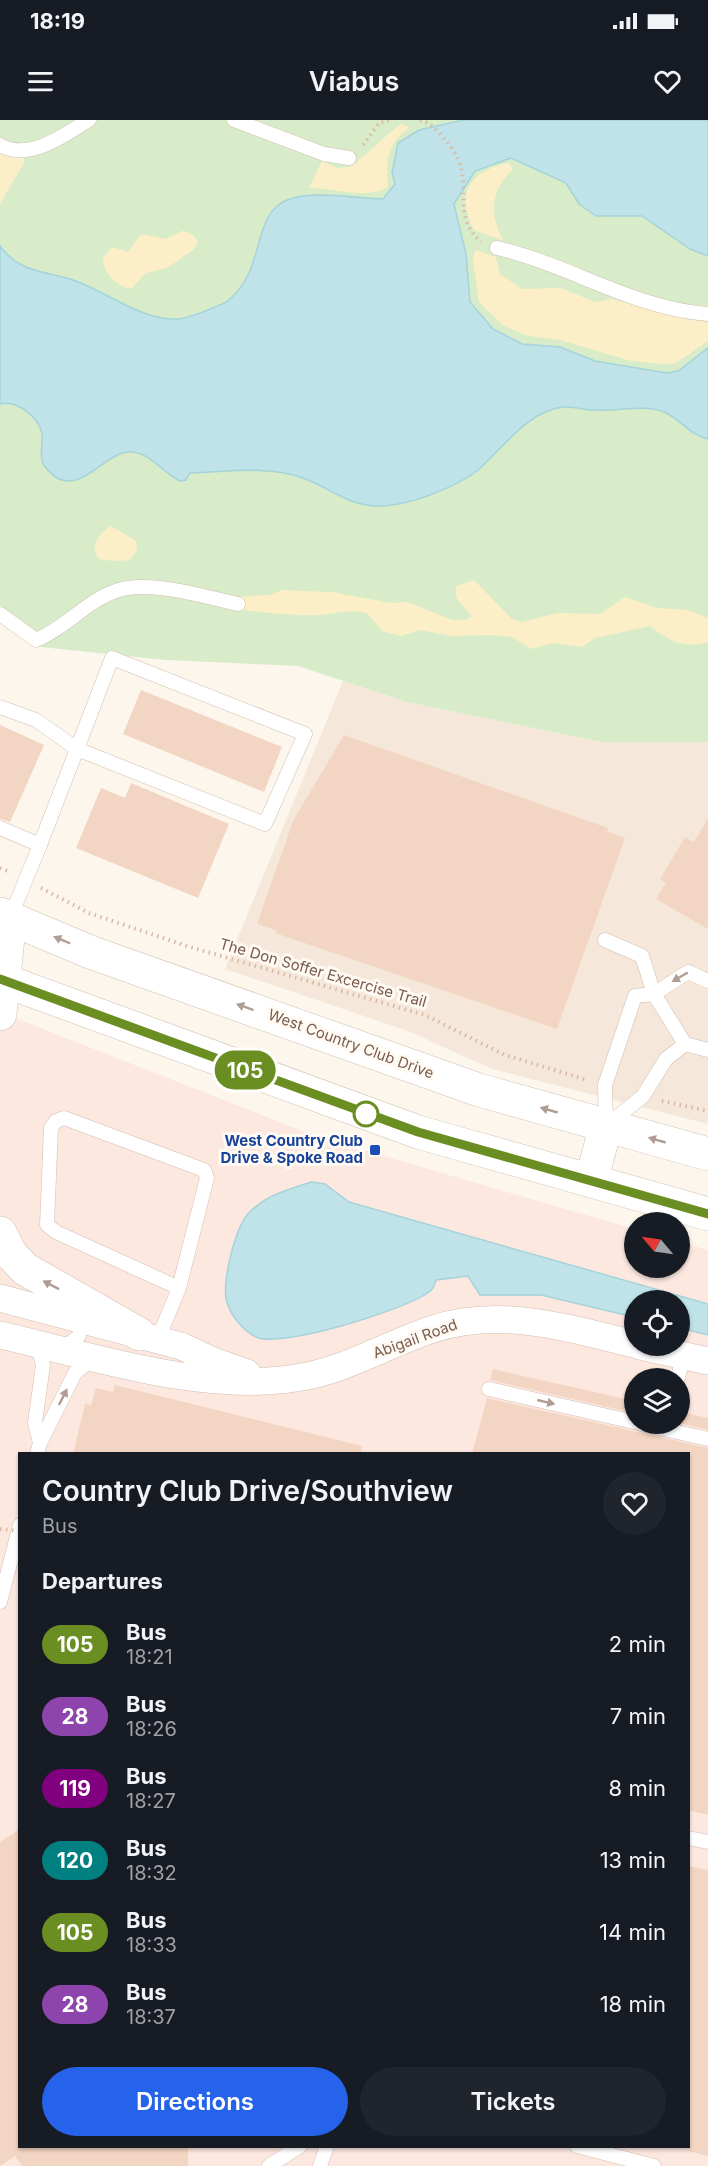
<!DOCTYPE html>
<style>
:root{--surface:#171b24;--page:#20242c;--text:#f1f3f6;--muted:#9ea1a6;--accent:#2563eb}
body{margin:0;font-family:Inter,sans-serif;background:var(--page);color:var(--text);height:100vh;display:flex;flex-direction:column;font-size:22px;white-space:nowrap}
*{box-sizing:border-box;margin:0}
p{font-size:20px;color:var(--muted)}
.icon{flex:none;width:33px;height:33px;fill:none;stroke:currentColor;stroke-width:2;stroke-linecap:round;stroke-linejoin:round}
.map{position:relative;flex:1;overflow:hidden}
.side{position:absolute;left:18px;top:1332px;width:672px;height:696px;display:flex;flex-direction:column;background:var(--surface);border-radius:0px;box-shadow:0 2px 4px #0004}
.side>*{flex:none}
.badge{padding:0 12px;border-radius:20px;font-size:21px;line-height:39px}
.needle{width:39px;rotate:299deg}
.controls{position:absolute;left:624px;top:1092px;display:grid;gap:12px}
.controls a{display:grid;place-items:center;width:66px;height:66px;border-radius:50%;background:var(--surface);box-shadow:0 2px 4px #0004;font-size:30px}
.map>.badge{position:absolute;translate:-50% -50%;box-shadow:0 0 0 3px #fff}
h2{padding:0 24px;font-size:22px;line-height:54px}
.round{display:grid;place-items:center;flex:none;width:63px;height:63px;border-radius:32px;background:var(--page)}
.head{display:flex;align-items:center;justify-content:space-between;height:102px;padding:0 24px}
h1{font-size:28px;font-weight:600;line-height:45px}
.primary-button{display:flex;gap:12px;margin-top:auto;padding:12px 24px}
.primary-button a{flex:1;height:69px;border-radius:36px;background:var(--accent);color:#fff;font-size:24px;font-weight:600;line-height:69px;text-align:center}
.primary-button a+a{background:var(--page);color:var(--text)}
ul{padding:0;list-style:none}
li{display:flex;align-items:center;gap:18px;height:72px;padding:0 24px}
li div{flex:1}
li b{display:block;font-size:22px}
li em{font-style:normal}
li .badge{min-width:66px;font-weight:700;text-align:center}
.status{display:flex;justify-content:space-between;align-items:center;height:42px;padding:0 30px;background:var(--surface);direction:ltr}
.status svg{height:16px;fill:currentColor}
header{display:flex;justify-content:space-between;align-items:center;height:78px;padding:0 24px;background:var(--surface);font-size:27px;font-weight:600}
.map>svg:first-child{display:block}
.residential{fill:#f5e8da}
.commercial{fill:#fde8e0;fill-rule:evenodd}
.green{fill:#d8ecc9}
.sand{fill:#fcefc7}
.water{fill:#bfe3e8;stroke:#a5d3da;stroke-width:1.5}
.building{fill:#f3d5c3}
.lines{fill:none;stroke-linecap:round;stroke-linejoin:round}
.service-casing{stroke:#d1beb0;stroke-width:15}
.minor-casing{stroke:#d1beb0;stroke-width:28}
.tertiary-casing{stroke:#d1beb0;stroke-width:34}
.path{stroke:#d9b8a5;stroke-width:4;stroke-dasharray:1.5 4.5;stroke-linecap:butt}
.service{stroke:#fff;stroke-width:14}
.minor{stroke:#fff;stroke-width:27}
.tertiary{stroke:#fff;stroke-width:33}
.path-bridge{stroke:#d9b8a5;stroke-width:4;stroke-dasharray:1.5 4.5;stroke-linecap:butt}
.oneway{fill:#af9d94}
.line-casing{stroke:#fff;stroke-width:14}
.line{stroke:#6b8e23;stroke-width:9}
.stop-dot{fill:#fff;stroke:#6b8e23;stroke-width:3}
.transit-dot{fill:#1a4fb4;stroke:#fffaf3;stroke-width:2}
.labels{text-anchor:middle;stroke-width:6;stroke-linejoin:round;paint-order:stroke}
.street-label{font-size:15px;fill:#7a5c4d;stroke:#fffaf3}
.transit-label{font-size:15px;font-weight:bold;fill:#164399;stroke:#fffaf3;text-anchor:end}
</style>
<div class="status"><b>18:19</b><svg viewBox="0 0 49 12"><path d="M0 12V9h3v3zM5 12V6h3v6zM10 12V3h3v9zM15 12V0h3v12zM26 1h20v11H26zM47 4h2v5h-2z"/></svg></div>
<header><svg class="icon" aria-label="menu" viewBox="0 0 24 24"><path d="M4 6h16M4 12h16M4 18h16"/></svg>Viabus<svg class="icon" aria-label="heart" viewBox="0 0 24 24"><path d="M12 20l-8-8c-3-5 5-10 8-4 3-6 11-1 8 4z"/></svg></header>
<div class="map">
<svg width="708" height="2046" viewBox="0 0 708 2046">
<rect width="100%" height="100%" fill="#fdf6ec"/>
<polygon class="residential" points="343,561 407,582 601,622 708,622 708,1004 492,949 408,911 225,849"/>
<path class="commercial" d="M0 892 315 1016 634 1109V1148H680V1122L708 1130V2046H0ZM634 1180H680V1226H634ZM634 1258H680V1304H634ZM20 1334H688V2026H20Z"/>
<polygon class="green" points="0,0 708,0 708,622 601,622 407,582 298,546 166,540 31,526 0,485"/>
<g class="sand">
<path d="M400 4 410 7C388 23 385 40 388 67 368 80 333 68 309 68L322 41 337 48 351 47Z"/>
<polygon points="0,33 24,38 24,43 0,84"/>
<path d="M509 43 513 50C490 68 489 97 504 121L474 110C454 74 471 50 509 43Z"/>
<path d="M182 111C190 112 194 115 198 122L193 130 167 148 146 153 131 169C115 165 104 154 103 138L112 127 128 132 141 114 166 119Z"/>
<polygon points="475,130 496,137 500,154 522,169 561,168 595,182 612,179 685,199 708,202 708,221 676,243 663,244 631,241 560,220 528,216 504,206 479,182 473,140"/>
<path d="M111 406 136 421 137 430 130 440C126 441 103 441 100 439 87 430 100 411 111 406Z"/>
<path d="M474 460 511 498 521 502 559 493 600 494 625 477 657 488 688 490 708 498V522C682 529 670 521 650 506L595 518 582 527 553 523 531 529 512 517 494 515 451 516 420 510 401 516 382 511 367 493C346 489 340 493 321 495 302 496 259 493 241 489L239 477 269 475 282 470 331 472 391 483 408 482 452 500H466L472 496 457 479 455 471 457 466Z"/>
</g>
<g class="water">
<path d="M463 0H708V136L690 129 642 96H596L579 84 566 63 511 38 475 51 454 84 466 134 470 182 493 209 522 224 560 227 595 241 667 253 678 251 708 228V319C688 314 684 302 666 293 646 283 617 292 594 290 584 290 573 286 563 287 527 291 503 329 477 351 454 368 408 386 379 386 347 386 329 367 303 358 268 345 226 352 190 353L186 360 180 361C164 353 151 334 133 332 107 329 84 373 57 358 52 355 44 347 42 341 40 332 43 322 42 313 38 296 16 280 0 284V126C6 134 12 140 20 144 35 153 56 154 73 160 108 172 141 201 179 199 188 198 224 185 230 179 262 151 254 108 276 87 298 66 355 79 383 79L395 64 392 53 398 23 419 10Z"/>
<path d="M311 1062 325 1064 349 1082 708 1184V1215L680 1208V1180H634V1197L541 1175H480L468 1156 436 1160C434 1167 432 1171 426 1174 403 1190 279 1229 256 1217 242 1210 229 1194 226 1178 223 1159 235 1110 247 1095 264 1075 288 1070 311 1062Z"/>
</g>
<g class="building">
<polygon points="141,570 282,627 264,672 123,614"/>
<polygon points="0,605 44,625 10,702 0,699"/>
<polygon points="344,615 608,708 607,711 625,718 557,909 275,813 276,810 257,804 293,701"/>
<polygon points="131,663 229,704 198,778 76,728 101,668 125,678"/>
<polygon points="708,698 708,809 656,779 666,763 660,759 685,717 694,722"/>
<polygon points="493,1249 634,1281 634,1293 490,1260"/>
<polygon points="115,1265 362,1326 361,1334 73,1334 85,1284 91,1285 96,1268 113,1272"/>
<polygon points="487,1278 708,1328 708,1695 688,1690 688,1334 472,1334"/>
<polygon points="680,1292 708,1298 708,1310 680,1303"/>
<polygon points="20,1709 20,2026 188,2026 188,2046 22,2046 15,2036 0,2046 0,1722"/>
<polygon points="688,1746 708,1750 708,2036 688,2031"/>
</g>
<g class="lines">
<g class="service-casing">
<g id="service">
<polyline points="234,0 324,34 349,38"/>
<path d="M0 25C29 42 64 15 89 0"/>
<path d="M497 128C568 144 634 189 708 194"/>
<path d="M0 494 36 520C66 508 88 479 119 470 151 460 206 477 238 484"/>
<polyline points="0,587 36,600 77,629 265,704 305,614 112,538 40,725 10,798"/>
<polyline points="0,708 40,725"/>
<polyline points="605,820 642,836 654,874 688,852 708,861"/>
<polygon points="654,874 685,924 666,939 643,976 606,1006 605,965 635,876"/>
<polyline points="685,924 708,930"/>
<polyline points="158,1219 179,1168 207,1058 204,1050 64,998 56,1001 51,1008 47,1105 56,1112 179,1168"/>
<polyline points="37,1223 43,1245 35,1303 40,1323"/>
<polyline points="61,1230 79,1216"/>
<polyline points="678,1258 683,1236"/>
<polyline points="489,1269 634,1302"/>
<polyline points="641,1304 708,1319"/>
<polyline points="37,1334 40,1323 75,1253 93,1238"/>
<polyline points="0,1482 20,1405"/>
<polyline points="688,1718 708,1722"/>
<polyline points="577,2026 654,2046"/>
<polyline points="269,2046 300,2026"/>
<polyline points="320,2046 327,2026"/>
</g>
</g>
<g class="minor-casing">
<g id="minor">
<polyline points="0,1178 181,1226 213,1241 247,1253"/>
<path d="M0 1215C92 1236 201 1273 296 1258 345 1251 387 1224 433 1209 501 1187 568 1208 634 1224"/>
<polyline points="640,1226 708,1241"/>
</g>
</g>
<g class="tertiary-casing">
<g id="tertiary">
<polyline points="0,794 90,832 479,970 708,1034"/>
<polyline points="0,859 418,1012 708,1094"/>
<polyline points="0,894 10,798"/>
<polyline points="591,1061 606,1006"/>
<polyline points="0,1113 10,1133 25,1149 139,1214"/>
</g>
</g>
<g class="path">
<path d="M420 0C429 3 433 6 439 13 446 20 454 30 458 39 471 69 452 97 481 122"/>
<polyline points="363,25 379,3 389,0"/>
<polyline points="0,748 10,752"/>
<polyline points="41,768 89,793 190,827 425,895 505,935 587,960"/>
<polyline points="662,981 708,991"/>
</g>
<use href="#service" class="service"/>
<use href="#minor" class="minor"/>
<use href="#tertiary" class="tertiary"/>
<polyline class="path-bridge" points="0,1409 20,1411"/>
</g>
<defs><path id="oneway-solid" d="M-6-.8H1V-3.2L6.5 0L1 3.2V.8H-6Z" transform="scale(1.5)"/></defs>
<g class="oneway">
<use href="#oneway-solid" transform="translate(62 820) rotate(-157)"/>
<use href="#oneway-solid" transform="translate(680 857) rotate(150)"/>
<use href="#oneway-solid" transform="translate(245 887) rotate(-160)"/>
<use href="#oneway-solid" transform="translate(549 990) rotate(-164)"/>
<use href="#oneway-solid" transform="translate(657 1020) rotate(-164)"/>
<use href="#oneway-solid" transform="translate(51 1165) rotate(-153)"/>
<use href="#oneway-solid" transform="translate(63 1277) rotate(-63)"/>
<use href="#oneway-solid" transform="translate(546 1282) rotate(13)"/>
</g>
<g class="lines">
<g class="line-casing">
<polyline id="line" points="0,859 418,1012 708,1094"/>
</g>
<use href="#line" class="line"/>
</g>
<circle class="stop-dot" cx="366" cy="994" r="12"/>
<rect class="transit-dot" x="369" y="1024" width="12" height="12" rx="3"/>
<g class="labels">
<g class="street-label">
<text transform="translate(323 853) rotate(16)" y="5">The Don Soffer Excercise Trail</text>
<text transform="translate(351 924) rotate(20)" y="5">West Country Club Drive</text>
<text transform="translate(415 1219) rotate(-20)" y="5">Abigail Road</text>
</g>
<g class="transit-label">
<text x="363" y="1026">West Country Club<tspan x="363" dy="17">Drive &amp; Spoke Road</tspan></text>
</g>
</g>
</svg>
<div class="controls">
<a><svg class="needle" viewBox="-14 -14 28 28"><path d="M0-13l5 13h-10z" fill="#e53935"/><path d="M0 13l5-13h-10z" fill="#9ea1a6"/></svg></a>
<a><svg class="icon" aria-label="locate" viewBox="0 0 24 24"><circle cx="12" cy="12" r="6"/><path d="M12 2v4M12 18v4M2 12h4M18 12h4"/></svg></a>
<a><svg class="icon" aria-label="layers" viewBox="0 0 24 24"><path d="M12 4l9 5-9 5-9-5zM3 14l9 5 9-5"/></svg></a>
</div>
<b class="badge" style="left:245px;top:950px;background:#6b8e23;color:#fff">105</b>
<section class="side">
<div class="head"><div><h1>Country Club Drive/Southview</h1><p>Bus</p></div><a class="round"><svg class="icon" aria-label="heart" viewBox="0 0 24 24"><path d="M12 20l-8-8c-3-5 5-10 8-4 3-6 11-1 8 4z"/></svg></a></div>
<h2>Departures</h2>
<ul>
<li><span class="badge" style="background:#6b8e23;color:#fff">105</span><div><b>Bus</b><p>18:21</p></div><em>2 min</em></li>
<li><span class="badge" style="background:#8e44ad;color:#fff">28</span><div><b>Bus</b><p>18:26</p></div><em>7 min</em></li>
<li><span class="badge" style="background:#800080;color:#fff">119</span><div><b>Bus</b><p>18:27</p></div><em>8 min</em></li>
<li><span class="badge" style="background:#008080;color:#fff">120</span><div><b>Bus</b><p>18:32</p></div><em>13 min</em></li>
<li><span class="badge" style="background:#6b8e23;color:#fff">105</span><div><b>Bus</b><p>18:33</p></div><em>14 min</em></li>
<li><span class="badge" style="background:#8e44ad;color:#fff">28</span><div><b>Bus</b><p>18:37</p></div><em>18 min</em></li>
</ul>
<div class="primary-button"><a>Directions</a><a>Tickets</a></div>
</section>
</div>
